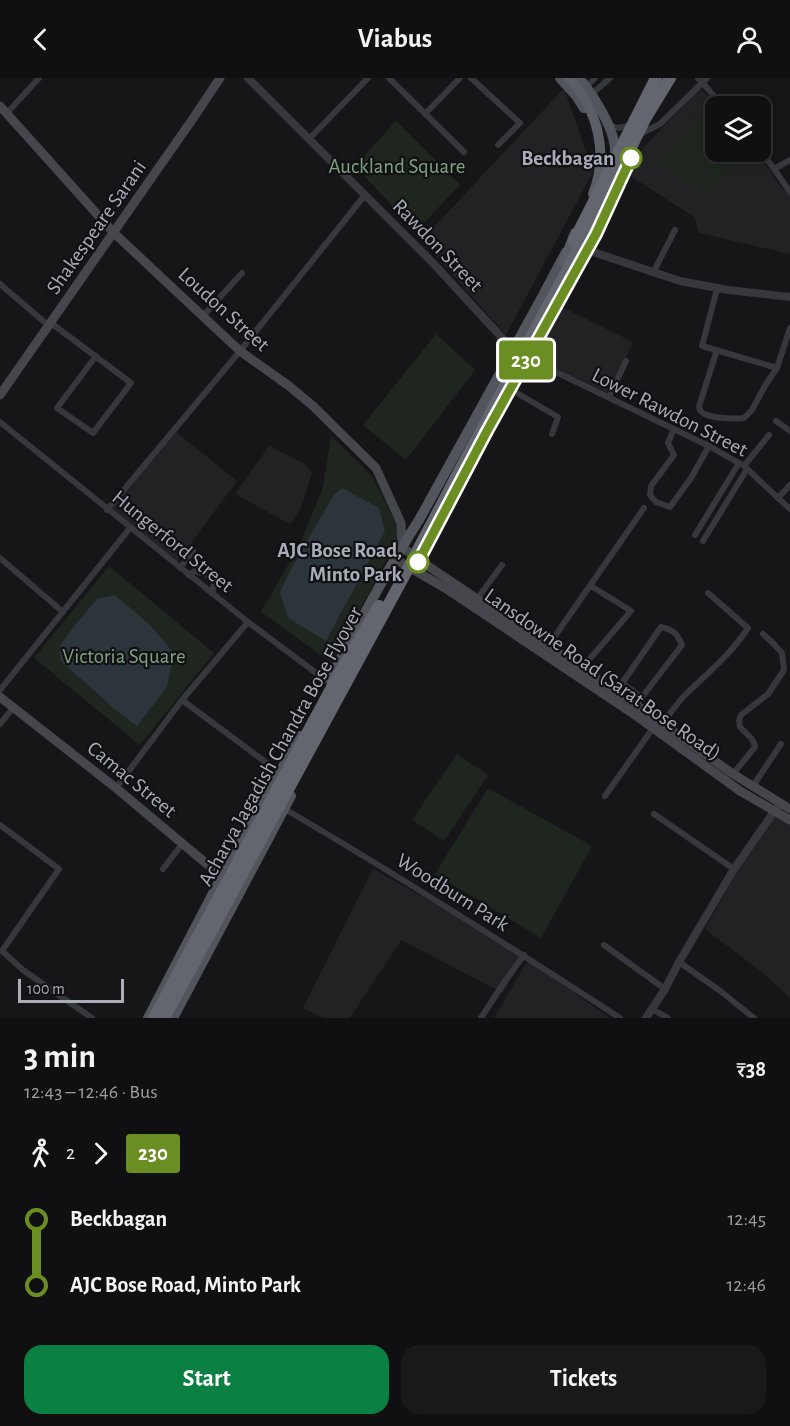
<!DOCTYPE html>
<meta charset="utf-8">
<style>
:root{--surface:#101012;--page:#19191b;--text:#f1f3f6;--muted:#9c9d9f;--line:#303032;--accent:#0b8043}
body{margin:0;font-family:"Alegreya Sans",sans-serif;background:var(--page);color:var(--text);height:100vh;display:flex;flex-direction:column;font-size:22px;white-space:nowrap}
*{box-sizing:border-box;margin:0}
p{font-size:20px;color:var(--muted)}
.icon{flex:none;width:33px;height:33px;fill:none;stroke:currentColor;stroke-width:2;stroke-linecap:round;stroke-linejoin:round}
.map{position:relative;height:940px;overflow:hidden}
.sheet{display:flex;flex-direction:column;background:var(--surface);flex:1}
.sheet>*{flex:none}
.badge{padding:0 12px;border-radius:4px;font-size:21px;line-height:39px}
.fabs{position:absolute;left:705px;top:18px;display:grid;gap:12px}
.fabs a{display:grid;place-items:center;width:66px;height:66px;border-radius:12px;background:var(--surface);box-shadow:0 3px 15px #0003,0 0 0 2px var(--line);font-size:30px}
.scale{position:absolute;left:18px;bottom:15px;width:106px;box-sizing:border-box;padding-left:6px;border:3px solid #a8adb8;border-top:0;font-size:16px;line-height:21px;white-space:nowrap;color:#a8adb8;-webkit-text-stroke:4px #111113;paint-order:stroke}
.map>.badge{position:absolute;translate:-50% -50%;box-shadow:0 0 0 3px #fff}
.legs{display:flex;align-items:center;gap:9px;height:66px;padding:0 24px;font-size:20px}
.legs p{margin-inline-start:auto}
.overview{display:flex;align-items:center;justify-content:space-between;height:102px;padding:0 24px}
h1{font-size:33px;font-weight:700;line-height:45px}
.action{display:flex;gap:12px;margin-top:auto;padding:12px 24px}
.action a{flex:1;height:69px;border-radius:18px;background:var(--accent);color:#fff;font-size:24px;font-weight:700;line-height:69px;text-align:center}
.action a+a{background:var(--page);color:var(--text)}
ul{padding:0 24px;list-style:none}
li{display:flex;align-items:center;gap:21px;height:66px;font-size:22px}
li i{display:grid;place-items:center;width:9px;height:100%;margin:0 8px;background:currentColor}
li i::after{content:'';width:15px;height:15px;margin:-8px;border:4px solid;border-radius:50%;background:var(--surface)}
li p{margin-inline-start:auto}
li:first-child i{background:linear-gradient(#0000 50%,currentColor 0)}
li:last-child i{background:linear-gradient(currentColor 50%,#0000 0)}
header{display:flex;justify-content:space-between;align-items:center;height:78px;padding:0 24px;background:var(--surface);font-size:27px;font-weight:700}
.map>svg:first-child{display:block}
.built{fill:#222225}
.green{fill:#1e261f}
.water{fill:#2c353c}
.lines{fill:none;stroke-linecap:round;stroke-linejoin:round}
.minor{stroke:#37383d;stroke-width:6}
.tertiary{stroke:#37383d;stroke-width:8}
.secondary{stroke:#45474d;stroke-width:9}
.primary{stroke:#53555c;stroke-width:10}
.trunk{stroke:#5b5e65;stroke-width:10}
.motorway{stroke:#63666e;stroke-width:12}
.line-1-casing{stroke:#fff;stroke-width:14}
.line-1{stroke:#6b8e23;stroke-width:9}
.stop-1-dot{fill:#fff;stroke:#6b8e23;stroke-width:3}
.labels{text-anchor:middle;stroke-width:4.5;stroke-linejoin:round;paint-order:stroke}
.stop-label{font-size:21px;font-weight:bold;fill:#a8adb8;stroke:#111113;text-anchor:end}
.park-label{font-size:21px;fill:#7fa381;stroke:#111113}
.street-label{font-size:21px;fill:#a8adb8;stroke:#111113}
</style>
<header><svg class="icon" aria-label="back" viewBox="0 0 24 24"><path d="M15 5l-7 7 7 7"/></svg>Viabus<svg class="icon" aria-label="person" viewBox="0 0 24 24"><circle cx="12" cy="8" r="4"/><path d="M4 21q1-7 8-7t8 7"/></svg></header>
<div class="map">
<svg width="790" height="940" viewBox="0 0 790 940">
<rect width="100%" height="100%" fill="#161618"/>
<g class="built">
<polygon points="564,10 593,94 506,257 422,162"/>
<polygon points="700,10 717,28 716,28 716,74 758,74 780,108 790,117 790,176 699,155 694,139 629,97 643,70"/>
<polygon points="560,228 633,264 609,316 531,279"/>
<polygon points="176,354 237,403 177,484 112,431"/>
<polygon points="269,368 305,386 312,395 301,430 290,446 235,416"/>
<polygon points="773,728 790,737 790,920 762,894 705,851"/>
<polygon points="373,791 526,876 503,915 401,862 350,940 323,940 303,930"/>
<polygon points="528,882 610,940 494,940"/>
</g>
<g class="green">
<polygon points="701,40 715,53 716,74 737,74 741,77 710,118 657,84"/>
<polygon points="396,43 460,107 416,153 355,88"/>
<polygon points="436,256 475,292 406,382 363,347"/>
<polygon points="331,358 372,398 401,454 332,585 261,534 300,466 323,409"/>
<polygon points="109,488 214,575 140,667 34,580"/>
<polygon points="457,676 488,697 444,763 412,742"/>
<polygon points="488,710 592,768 541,860 435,796"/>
</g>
<g class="water">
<polygon points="342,410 379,430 385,453 326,563 288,540 280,514 290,493 333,418"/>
<polygon points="115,517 149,546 174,575 167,609 137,648 118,634 60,582 60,567 75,547 97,521"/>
</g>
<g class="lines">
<g class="minor">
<polyline points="389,0 464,74"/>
<polyline points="471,0 520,45 498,67"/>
<polyline points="698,0 723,28"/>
<polyline points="586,9 595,0"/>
<polyline points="592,16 610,0"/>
<polyline points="7,35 39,0"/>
<polyline points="425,36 460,0"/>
<polyline points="608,47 618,50 627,48 630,49"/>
<polyline points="639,53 642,55 660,46 707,0"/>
<polyline points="309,61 368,0"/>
<polyline points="760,71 790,114"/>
<polyline points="774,91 790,82"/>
<polyline points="653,195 675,152"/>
<polyline points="0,206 49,248"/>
<polyline points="717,211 702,268 777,290"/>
<polyline points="203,238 242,195"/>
<polyline points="51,245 131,305 93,355 57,330 96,278"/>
<path d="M717 272 701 322C700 325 698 329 700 332 705 341 735 341 744 340L752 332 766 306 777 290 790 250"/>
<polyline points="525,284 558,295 709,368 744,388 790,431"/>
<polyline points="510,311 558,339 552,356"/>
<polyline points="609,319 626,283"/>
<polyline points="776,343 790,353"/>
<polyline points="0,344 248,544 331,606"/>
<polyline points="674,351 668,365 674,377 651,408 650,417 656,424 670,429 691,400 709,368"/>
<polyline points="744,388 769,357"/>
<polyline points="778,420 790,407"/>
<polyline points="107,432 240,273 365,117"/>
<polyline points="695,457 739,385"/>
<polyline points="703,463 747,391"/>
<polyline points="0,480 63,534"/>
<polyline points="180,490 193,473"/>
<polyline points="189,497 195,493 208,497 214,505 212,516"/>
<polyline points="477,521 502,487"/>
<polyline points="548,568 644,430"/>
<polyline points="581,591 631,533 591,508"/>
<polyline points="622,605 641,619"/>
<polyline points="0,612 130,450"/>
<path d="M616 614 661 549C673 552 677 555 682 567L636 627"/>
<polyline points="182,622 279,694"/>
<polyline points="0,646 14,629"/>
<path d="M662 646C670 636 677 625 686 616 708 595 731 576 748 550L708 515"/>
<polyline points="733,696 755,669 754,665 751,660 740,649 739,642 741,637 768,616 784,592 782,575 774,566 763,556"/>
<polyline points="753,708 781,666"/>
<polyline points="116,710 182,622 248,544"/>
<polyline points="605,718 653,650"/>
<path d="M283 730C398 797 509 868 620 940"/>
<polyline points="654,736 734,791"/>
<polyline points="0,747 59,791 2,873 23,892 92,940"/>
<polyline points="163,791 182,766"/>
<polyline points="604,867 665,911"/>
<polyline points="679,884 719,912 754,940"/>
<polyline points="652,931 668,940"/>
<polyline points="481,940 505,903 524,877"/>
</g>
<g class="tertiary">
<polyline points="248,0 432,184 516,275"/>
<polyline points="581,170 680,203 728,212 790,219"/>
<polyline points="646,940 665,911 679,884 734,791 780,725"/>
</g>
<g class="secondary">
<polyline points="0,28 114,155 240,273 289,308 313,328 376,390 401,445 402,469 419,482 636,627 733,696 790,731"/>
<polyline points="0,317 194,39 220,0"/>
<polyline points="395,481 445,510 638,639 740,713 790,742"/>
<polyline points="0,619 116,710 226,802"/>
</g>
<g class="primary">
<polyline points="560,0 577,19 584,30"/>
<path d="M579 0C593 17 616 52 615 74L621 76"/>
<polyline points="522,289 595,156 616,113"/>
<path d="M330 601C358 548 386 493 419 442L540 223 566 174"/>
<polyline points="148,940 221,800 300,658"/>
<polyline points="173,940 291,718"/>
</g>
<g class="trunk">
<path d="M569 0C598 32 609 76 593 116"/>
<polyline points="564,183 575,155"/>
</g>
<g class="motorway">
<polyline points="574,163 656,0"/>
<polyline points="154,940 338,598 379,528"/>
<polyline points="164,940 410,487 463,386 602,128 645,41 670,0"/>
</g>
</g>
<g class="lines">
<g class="line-1-casing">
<polyline id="line-1" points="418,484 487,353 596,156 631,80"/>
</g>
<use href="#line-1" class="line-1"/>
</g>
<g class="stop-1-dot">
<circle cx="631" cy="80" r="10"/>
<circle cx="418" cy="484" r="10"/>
</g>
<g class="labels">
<g class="stop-label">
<text x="614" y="87">Beckbagan</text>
<text x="402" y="479">AJC Bose Road,<tspan x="402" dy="24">Minto Park</tspan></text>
</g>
<g class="park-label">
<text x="397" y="95">Auckland Square</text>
<text x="124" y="585">Victoria Square</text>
</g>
<g class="street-label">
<text transform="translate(96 149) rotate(-55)" y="7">Shakespeare Sarani</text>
<text transform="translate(438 167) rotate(46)" y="7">Rawdon Street</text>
<text transform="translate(224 231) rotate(42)" y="7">Loudon Street</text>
<text transform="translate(670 334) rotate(27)" y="7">Lower Rawdon Street</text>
<text transform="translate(173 463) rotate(39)" y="7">Hungerford Street</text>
<text transform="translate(603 596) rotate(35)" y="7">Lansdowne Road (Sarat Bose Road)</text>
<text transform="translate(280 668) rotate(-61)" y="7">Acharya Jagadish Chandra Bose Flyover</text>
<text transform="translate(132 701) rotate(39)" y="7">Camac Street</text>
<text transform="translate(453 814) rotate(32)" y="7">Woodburn Park</text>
</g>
</g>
</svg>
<div class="fabs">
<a><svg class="icon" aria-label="layers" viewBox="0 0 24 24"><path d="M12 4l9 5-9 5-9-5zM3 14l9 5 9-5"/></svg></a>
</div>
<div class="scale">100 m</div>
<b class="badge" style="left:526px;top:282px;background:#6b8e23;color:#fff">230</b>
</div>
<section class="sheet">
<div class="overview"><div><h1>3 min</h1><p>12:43 – 12:46 · Bus</p></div><b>₹38</b></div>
<div class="legs"><svg class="icon" aria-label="walk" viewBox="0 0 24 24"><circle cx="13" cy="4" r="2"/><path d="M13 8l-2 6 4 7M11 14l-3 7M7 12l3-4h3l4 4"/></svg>2<svg class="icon" aria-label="forward" viewBox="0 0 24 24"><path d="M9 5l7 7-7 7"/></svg><b class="badge" style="background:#6b8e23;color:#fff">230</b></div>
<ul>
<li><i style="color:#6b8e23"></i><b>Beckbagan</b><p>12:45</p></li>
<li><i style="color:#6b8e23"></i><b>AJC Bose Road, Minto Park</b><p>12:46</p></li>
</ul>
<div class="action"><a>Start</a><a>Tickets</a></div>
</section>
